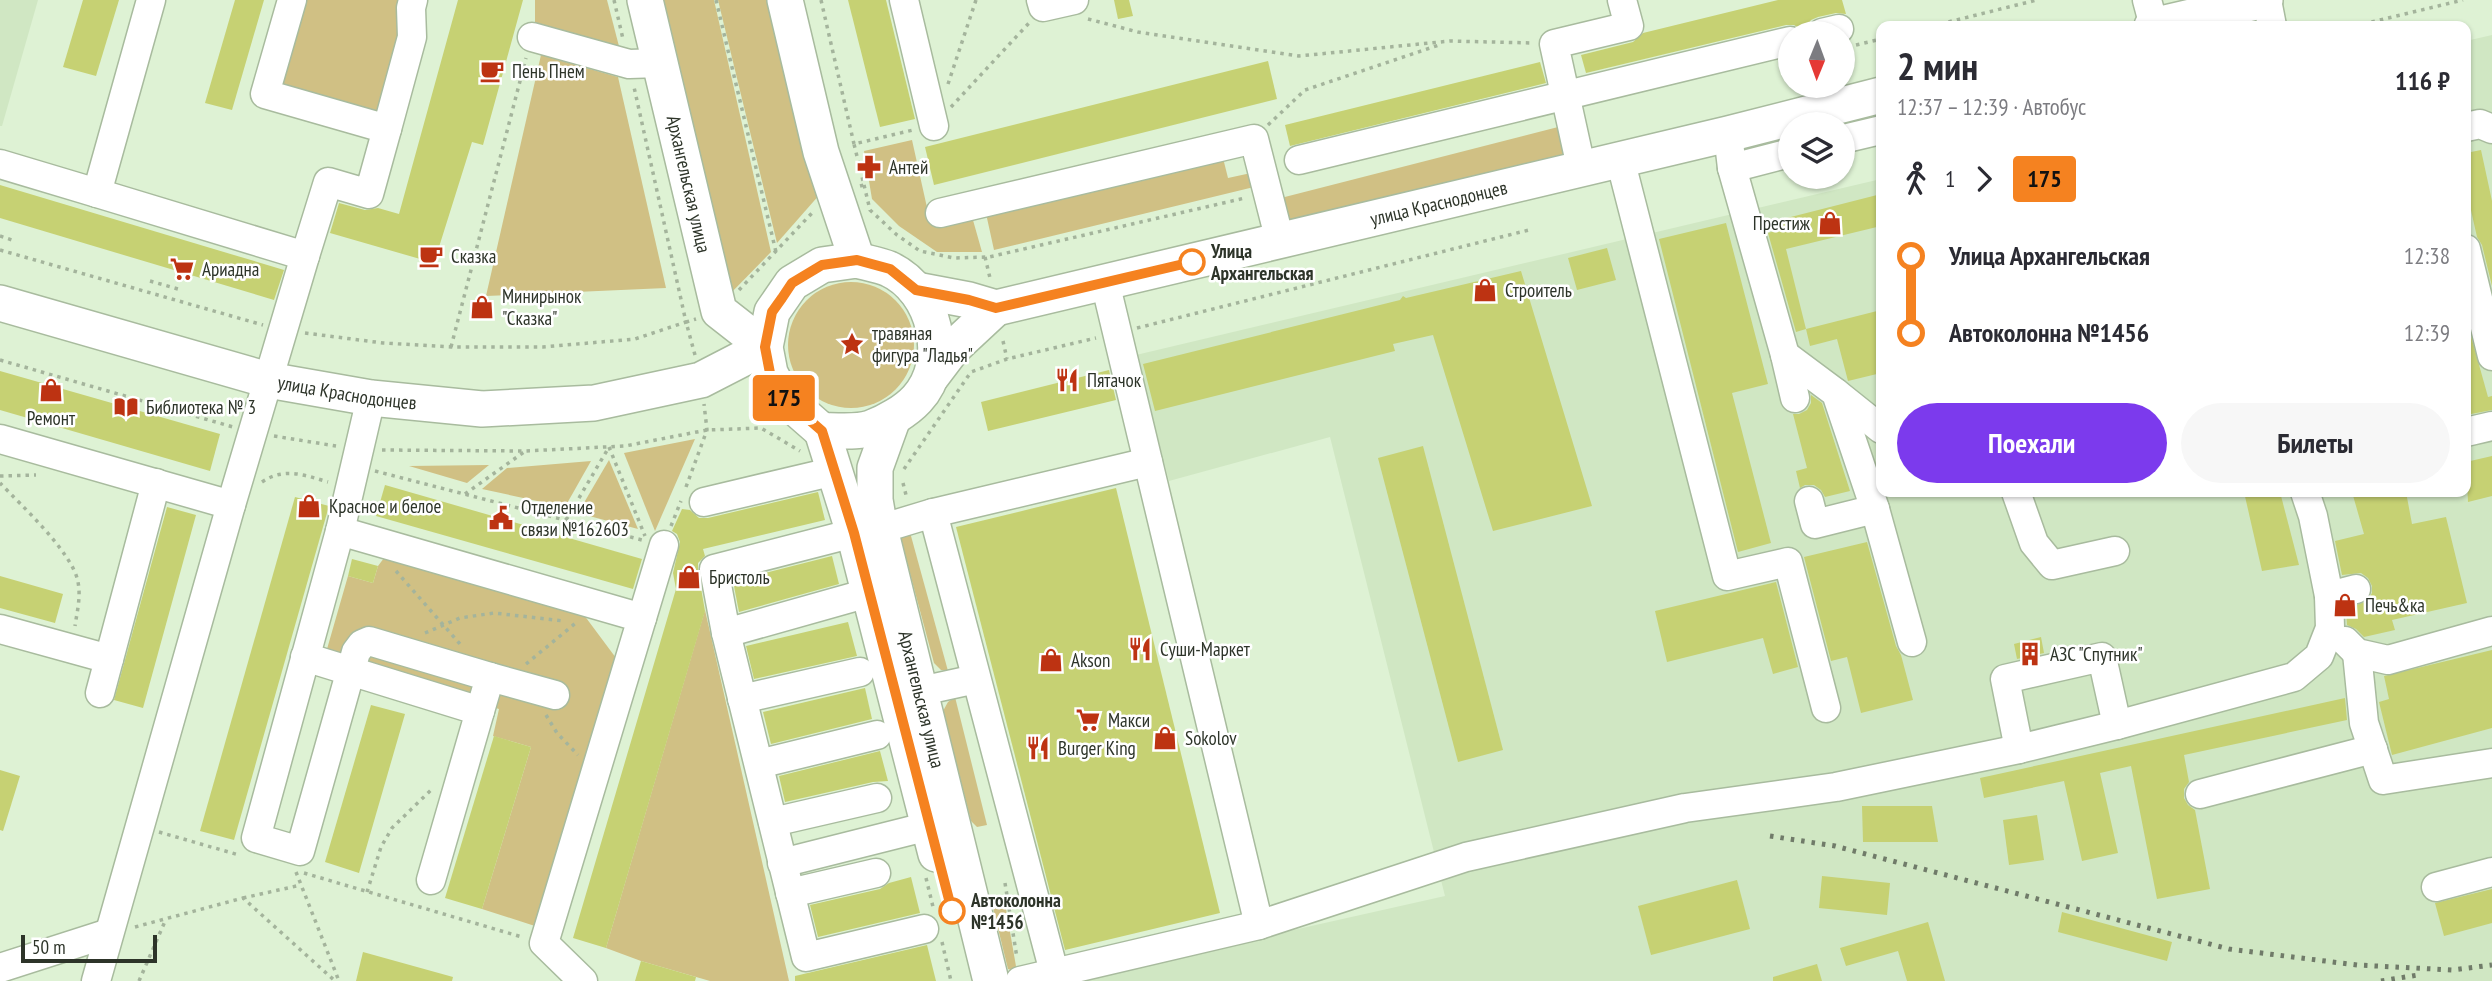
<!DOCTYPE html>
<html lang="ru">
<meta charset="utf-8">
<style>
:root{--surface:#fff;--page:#f7f7f7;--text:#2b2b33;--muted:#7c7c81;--accent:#7c3aed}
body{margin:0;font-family:"PT Sans Narrow",sans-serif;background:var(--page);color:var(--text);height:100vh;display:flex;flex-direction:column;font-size:26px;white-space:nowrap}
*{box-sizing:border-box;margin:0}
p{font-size:23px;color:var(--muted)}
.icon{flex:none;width:38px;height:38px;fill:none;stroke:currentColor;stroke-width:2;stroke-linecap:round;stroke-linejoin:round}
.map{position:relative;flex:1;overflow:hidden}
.panel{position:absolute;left:1876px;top:21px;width:595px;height:476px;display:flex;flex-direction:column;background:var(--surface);border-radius:14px;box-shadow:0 2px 5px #0004}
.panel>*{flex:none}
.badge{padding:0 14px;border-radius:5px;font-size:24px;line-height:46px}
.needle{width:46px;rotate:181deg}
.fabs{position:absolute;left:1778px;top:21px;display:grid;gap:14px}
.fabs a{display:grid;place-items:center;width:77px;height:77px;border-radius:50%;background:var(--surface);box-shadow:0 2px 5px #0004;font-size:35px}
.scale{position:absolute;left:21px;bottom:18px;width:136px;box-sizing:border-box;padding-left:7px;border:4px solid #2d3429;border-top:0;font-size:19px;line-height:24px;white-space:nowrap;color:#2d3429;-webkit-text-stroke:5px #fff;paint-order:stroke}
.map>.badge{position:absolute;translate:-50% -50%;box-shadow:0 0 0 4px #fff}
.legs{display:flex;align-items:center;gap:10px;height:77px;padding:0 21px;font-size:23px}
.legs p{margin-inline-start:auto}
.summary{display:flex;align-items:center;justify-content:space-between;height:119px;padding:0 21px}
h1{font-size:38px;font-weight:700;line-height:52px}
.button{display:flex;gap:14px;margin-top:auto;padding:14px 21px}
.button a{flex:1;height:80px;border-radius:42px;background:var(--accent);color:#fff;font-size:28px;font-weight:700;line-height:80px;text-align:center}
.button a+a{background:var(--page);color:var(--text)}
ul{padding:0 21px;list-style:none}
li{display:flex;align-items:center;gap:24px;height:77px;font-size:26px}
li i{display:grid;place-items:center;width:10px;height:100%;margin:0 9px;background:currentColor}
li i::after{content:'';width:18px;height:18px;margin:-9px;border:5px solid;border-radius:50%;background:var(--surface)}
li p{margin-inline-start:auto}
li:first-child i{background:linear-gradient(#0000 50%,currentColor 0)}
li:last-child i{background:linear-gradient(currentColor 50%,#0000 0)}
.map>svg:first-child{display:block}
.built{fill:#d0e7c3}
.green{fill:#d0c084}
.building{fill:#c6d173}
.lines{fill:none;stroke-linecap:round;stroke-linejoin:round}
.minor-casing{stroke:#a8bb9e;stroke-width:31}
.major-casing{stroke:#a8bb9e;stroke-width:38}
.path{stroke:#a4b49c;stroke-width:3.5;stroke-dasharray:3.5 5;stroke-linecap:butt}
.minor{stroke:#fff;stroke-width:28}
.major{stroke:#fff;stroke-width:35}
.rail{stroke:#707b69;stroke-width:5;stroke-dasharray:3.5 7;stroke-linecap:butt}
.line-1-casing{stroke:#fff;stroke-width:16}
.line-1{stroke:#f58220;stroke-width:10}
.stop-1-dot{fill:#fff;stroke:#f58220;stroke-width:3.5}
.labels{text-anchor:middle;stroke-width:5;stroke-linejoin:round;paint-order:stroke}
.poi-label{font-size:19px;fill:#2d3429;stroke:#fff;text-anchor:start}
.street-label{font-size:19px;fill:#2d3429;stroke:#fff}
.stop-label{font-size:19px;font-weight:bold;fill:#2d3429;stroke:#fff;text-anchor:start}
</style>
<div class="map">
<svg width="2492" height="981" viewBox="0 0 2492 981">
<rect width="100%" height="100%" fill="#def2d4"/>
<g class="built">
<polygon points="0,0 38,0 2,126 0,126"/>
<polygon points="2492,35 2492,981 1075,981 1075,979 1445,896 1330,437 1169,481 1136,355 1881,179 1881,492 2466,492 2466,41"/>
</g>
<g class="green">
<polygon points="298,0 407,0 383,121 273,90"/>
<polygon points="535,0 607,0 621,54 535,31"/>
<polygon points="655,0 714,0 771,252 727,297"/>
<polygon points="718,0 771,0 821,193 777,243"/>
<polygon points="541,55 618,77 666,288 486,296"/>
<polygon points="1562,126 1569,158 1285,226 1277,199"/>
<polygon points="912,140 930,221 971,213 982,252 937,252 899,226 872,199 864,151"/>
<polygon points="1222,154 1228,178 1251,173 1254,187 994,250 985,209"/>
<circle cx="851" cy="345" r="63"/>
<polygon points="695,439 655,531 624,453"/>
<polygon points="609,460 638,529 578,513"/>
<polygon points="591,461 565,507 482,489 507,468"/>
<polygon points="489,465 467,483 409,466"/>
<polygon points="908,525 948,671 941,670 934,663 900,536"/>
<polygon points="384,558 584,615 616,658 538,927 482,909 531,747 493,736 499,709 325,656 348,576 373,583 378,566"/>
<polygon points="705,610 789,981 710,981 641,961 606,948"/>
<polygon points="955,697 987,825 977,827 971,821 943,711 948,702"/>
<polygon points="992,904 1006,909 1017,972 1008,969"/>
</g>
<g class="building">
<polygon points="83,0 119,0 96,76 63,67"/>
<polygon points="235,0 264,0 232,110 205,103"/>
<polygon points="458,0 523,0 483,145 472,142 434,263 330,233 339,203 365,210 378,208 399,214"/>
<polygon points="848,0 886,0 915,119 880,127"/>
<polygon points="1114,0 1129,0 1133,16 1118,19"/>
<polygon points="1778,0 1842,0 1846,14 1836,13 1818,17 1811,20 1806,27 1801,29 1794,25 1786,25 1586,73 1581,55 1633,42 1643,33"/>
<polygon points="1268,61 1277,99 934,185 925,147"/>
<polygon points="1540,62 1546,83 1290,146 1285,125"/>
<polygon points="2481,150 2492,201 2492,286 2482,245 2477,237 2466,188 2466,153"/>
<polygon points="0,185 284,270 274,300 0,218"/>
<polygon points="1881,194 1881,226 1786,249 1806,329 1796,332 1768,233 1781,229 1779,220"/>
<polygon points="1726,223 1768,384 1732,393 1771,543 1738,552 1659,239"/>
<polygon points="1607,248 1616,280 1577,290 1568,258"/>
<polygon points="1521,271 1592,506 1493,531 1433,335 1393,344 1395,351 1155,411 1143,364 1400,300 1403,296 1406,298"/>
<polygon points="1881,310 1881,373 1848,381 1837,339 1810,346 1806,329"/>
<polygon points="2466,318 2488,397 2492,396 2492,410 2466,415"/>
<polygon points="1109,370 1116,400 988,431 981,402"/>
<polygon points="0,371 220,434 210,471 0,410"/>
<polygon points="1811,395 1822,403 1850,491 1825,497 1821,490 1814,485 1805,485 1800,488 1796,471 1807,468 1793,414 1799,414 1807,410 1811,403"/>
<polygon points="1423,446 1503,750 1458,762 1378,458"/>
<polygon points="2492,456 2492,496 2468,502 2466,462"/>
<polygon points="385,485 642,559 633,589 376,516"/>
<polygon points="1116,488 1220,913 1065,950 956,527"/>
<polygon points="818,492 825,520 703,549 705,556 698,563 698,571 705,611 606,948 573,938 676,589 673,573 680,542 677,534 672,531 682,509 690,510 699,518 708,518"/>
<polygon points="2244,492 2280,492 2299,565 2262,571"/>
<polygon points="2352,492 2406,492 2412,524 2446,517 2467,603 2392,620 2395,630 2364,637 2356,629 2347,625 2346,609 2367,601 2372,593 2372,586 2368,578 2361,573 2342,575 2335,541 2364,534"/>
<polygon points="295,497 329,506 234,840 200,831"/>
<polygon points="167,507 196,515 143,708 114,700"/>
<polygon points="1867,542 1896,646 1901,655 1913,700 1861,713 1847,657 1831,661 1804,557"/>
<polygon points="832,556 839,584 739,612 733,581"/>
<polygon points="352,559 378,566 373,583 348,576"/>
<polygon points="0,576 63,594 55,623 0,608"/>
<polygon points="1776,582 1798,667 1773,674 1763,638 1667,662 1655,611"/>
<polygon points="848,622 857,656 754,679 746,646"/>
<polygon points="2041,637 2044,653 2017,659 2014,644"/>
<polygon points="2492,650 2492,728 2392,755 2379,702 2389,699 2384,676"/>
<polygon points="865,688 872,719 771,744 763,712"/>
<polygon points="2345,698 2347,720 2184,755 2189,782 2184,789 2184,798 2188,805 2195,810 2210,889 2157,899 2131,766 2100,773 2118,853 2082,861 2064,781 1984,798 1980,778"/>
<polygon points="371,705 405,714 359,873 325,862"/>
<polygon points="494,736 531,747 482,909 445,898"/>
<polygon points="880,751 888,781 873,782 785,802 779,776"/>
<polygon points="0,770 20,776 3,831 0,830"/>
<polygon points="1862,806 1932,806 1938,842 1863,842"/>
<polygon points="2037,815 2044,860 2009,865 2003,820"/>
<polygon points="1822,876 1890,883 1887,915 1819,908"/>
<polygon points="911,877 920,913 818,937 810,905 880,889 889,883"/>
<polygon points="1737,880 1750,929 1651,955 1638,906"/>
<polygon points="2492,889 2492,923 2444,936 2435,903"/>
<polygon points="2062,912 2172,942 2167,961 2058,932"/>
<polygon points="1928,922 1945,981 1907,981 1898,951 1846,966 1840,948"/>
<polygon points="927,945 936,981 795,981 795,976"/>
<polygon points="363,952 453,977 452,981 356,981"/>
<polygon points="641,961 696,977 695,981 635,981"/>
<polygon points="1817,964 1822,981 1773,981 1773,977"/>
</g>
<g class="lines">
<g class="minor-casing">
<g id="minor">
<polyline points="151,0 97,193 305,256 328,182 369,194 387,129"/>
<polyline points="292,0 265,94 387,129 412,37 411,8 413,0"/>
<polyline points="904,0 934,126"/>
<polyline points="1041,0 1043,7 1074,0"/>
<polyline points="2147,0 2154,26"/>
<polyline points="2267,0 2272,26"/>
<polyline points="1822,33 1839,29"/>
<polyline points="532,37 629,64 660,63"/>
<polyline points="2466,127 2480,124 2492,129"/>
<polyline points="1728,134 1732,168 1785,355 1795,398"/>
<polyline points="1843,139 1881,130"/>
<polyline points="1620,159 1727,576 1788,562 1826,708"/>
<polyline points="1299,160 1790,41"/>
<polyline points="0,164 97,193"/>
<polyline points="1581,167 1554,44 1629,26 1622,0"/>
<polyline points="1732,168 1790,153"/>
<polyline points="940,213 1254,139 1280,241"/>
<polyline points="2466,249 2492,356"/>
<polyline points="1785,355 1836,393 1875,509 1815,524 1809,501"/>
<polyline points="1836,393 1881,429"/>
<polyline points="371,398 340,531 256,838 300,851 356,652 362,644 369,641 490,677 480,711"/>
<polyline points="2466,432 2492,426"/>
<polyline points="0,439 231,505"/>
<polyline points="2016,492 2034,543 2052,565 2115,551"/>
<polyline points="704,502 835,471"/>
<polyline points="1875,509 1912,642"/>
<polyline points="933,513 1054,972"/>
<polyline points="880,529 933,513 1148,462"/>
<polyline points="340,531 642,618 544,943 583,981"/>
<polyline points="854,533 714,569 726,633 806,957 924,929"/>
<polyline points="2329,596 2356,589"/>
<polyline points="642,618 664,545"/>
<polyline points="0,629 109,659"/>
<polyline points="726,633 868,593"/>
<polyline points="2345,641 2357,653 2388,660 2492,631"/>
<polyline points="2357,653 2364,723 2383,780 2492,763"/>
<polyline points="305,657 480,711 431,880"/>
<polyline points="490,677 555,695"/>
<polyline points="921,691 976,679"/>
<polyline points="100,693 156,483"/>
<polyline points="742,699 860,672"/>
<polyline points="2019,749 2005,679 2102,657 2117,725 2294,677 2319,656 2330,628 2329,596 2313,516 2305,492"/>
<polyline points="759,764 877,735"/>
<polyline points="2200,794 2373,749"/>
<polyline points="773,822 877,798"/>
<polyline points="782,863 929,826"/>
<polyline points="2436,887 2492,872"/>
<polyline points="790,893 876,873"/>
<polyline points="1259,925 1466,857 1685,808 1836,787 2019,749 2117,725"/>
<polyline points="0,968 109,933"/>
<polyline points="96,981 231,505 305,256"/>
<polyline points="1020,981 1259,925 1105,282"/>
</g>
</g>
<g class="major-casing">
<g id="major">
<polyline points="785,0 821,152 857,260"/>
<polyline points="2152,26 2265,0"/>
<path d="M857 260C867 263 879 265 889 269 935 290 952 361 917 399 906 411 887 422 871 428 857 433 837 430 822 431L782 396 770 373 765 347 772 312 792 283 822 265Z"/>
<path id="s1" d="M916 290 969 300 996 308 1728 134 1881 95"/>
<path id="s2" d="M0 303 268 380 371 398 482 409 594 403 701 380 765 347 719 311 645 0"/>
<polyline points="931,377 953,348 996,308"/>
<path id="s3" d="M893 418 875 468V500L880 529 991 981"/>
<polyline points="822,431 854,533 936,854"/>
</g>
</g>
<g class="path">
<polyline points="614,0 623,39"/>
<polyline points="716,0 776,252"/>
<polyline points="821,0 854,144"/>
<polyline points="1088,19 1138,32 1299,56 1450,41 1534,43"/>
<polyline points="1932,26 2037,0"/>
<polyline points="2355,26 2463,0"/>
<polyline points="1856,45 1881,39"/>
<polyline points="948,84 976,0"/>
<polyline points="951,107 1029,23"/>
<polyline points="1268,125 1305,90 1442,44"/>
<polyline points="864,185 870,210 897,235 920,251 954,258 989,257 1245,198"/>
<polyline points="860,186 864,185 854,144 913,130"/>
<polyline points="0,236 12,240"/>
<polyline points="0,250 263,325"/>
<polyline points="985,257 990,278"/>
<polyline points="150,281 178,289"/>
<polyline points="739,290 813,212"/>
<polyline points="1137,328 1529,230"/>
<polyline points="305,333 383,343 451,347 543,347 635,339 686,322 634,87"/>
<polyline points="1003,341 1007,359"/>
<polyline points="451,347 526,58"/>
<polyline points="695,355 686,322 696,319"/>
<polyline points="0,360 233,427"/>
<polyline points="274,436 336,446"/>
<polyline points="609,447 645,536"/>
<polyline points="382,450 525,451 625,446 707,430 761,428 800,451"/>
<polyline points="904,469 971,372 1007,359 1096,338"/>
<polyline points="375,471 642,540"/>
<polyline points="0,476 36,475"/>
<path d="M262 482C284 467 305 475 328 482"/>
<path d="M0 483C21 505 73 553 78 582 81 597 77 612 75 626"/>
<polyline points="903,483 907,499"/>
<polyline points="686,487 707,430 704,404"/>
<polyline points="465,494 524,452"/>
<polyline points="566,520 609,447"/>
<polyline points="671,526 681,501"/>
<polyline points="396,571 460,644"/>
<polyline points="425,633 460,618 494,613 564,621"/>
<polyline points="526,664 577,622"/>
<polyline points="546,715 557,733 578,755"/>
<polyline points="159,832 239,855"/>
<polyline points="296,872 339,981"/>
<polyline points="304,873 522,937"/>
<polyline points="926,878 934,911"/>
<polyline points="1005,883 1017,958"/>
<polyline points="367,892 381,847 392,828 433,788"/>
<polyline points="243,898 301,885"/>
<polyline points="135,927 243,898 335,981"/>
<polyline points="942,942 951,981"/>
<polyline points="139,981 166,919"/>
</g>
<use href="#minor" class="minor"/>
<use href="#major" class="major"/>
<g class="rail">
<polyline points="1770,836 1835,846 2229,949 2357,965 2452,970 2492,965"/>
<polyline points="2381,981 2418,975"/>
</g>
</g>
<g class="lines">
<g class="line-1-casing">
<polyline id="line-1" points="952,911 854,533 822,431 782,396 770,373 765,347 772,312 782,298 792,283 822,265 857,260 890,269 916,290 969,300 996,308 1192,262"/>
</g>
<use href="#line-1" class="line-1"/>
</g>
<defs>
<g id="cafe-bare" transform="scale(1.89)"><path d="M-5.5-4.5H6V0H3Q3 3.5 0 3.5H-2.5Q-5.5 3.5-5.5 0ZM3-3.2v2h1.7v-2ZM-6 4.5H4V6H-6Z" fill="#bd3312" stroke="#fff" stroke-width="2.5" paint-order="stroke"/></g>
<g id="pharmacy-bare" transform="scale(1.89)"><path d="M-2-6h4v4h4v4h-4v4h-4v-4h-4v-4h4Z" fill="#bd3312" stroke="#fff" stroke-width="2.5" paint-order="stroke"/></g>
<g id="shop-bare" transform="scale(1.89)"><path d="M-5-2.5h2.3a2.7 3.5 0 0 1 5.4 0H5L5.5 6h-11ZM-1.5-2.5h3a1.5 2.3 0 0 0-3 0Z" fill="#bd3312" stroke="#fff" stroke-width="2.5" paint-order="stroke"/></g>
<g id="supermarket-bare" transform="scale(1.89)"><path d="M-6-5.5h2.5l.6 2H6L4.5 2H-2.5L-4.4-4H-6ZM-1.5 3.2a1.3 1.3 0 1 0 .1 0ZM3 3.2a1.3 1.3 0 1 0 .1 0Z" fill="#bd3312" stroke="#fff" stroke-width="2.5" paint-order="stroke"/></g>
<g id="sight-bare" transform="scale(1.89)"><path d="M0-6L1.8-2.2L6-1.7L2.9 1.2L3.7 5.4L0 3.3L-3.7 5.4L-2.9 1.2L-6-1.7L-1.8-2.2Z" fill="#bd3312" stroke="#fff" stroke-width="2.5" paint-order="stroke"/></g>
<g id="restaurant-bare" transform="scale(1.89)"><path d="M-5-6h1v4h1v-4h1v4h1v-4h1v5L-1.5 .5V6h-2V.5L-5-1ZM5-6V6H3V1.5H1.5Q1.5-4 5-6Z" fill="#bd3312" stroke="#fff" stroke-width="2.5" paint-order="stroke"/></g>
<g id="library-bare" transform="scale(1.89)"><path d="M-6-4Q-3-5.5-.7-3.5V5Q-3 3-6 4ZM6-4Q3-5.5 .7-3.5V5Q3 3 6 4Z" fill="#bd3312" stroke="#fff" stroke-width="2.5" paint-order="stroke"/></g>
<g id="civic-bare" transform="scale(1.89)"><path d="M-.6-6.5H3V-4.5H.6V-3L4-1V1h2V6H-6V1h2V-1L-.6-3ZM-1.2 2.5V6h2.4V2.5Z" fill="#bd3312" stroke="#fff" stroke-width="2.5" paint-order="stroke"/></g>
<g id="building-bare" transform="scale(1.89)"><path d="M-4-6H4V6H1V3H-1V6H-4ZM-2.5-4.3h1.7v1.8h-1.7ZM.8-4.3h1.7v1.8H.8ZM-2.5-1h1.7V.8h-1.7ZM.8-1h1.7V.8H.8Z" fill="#bd3312" stroke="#fff" stroke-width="2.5" paint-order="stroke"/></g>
</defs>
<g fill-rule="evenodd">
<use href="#cafe-bare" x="492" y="71"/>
<use href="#pharmacy-bare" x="869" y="167"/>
<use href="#shop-bare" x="1830" y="223"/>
<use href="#cafe-bare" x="431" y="256"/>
<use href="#supermarket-bare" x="182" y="269"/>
<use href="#shop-bare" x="1485" y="290"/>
<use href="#shop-bare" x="482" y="307"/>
<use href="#sight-bare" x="852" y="344"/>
<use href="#restaurant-bare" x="1067" y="380"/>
<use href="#shop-bare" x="51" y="390"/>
<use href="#library-bare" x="126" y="407"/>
<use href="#shop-bare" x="309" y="506"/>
<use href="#civic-bare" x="501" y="518"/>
<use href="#shop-bare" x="689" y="577"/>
<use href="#shop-bare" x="2345" y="605"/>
<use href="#restaurant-bare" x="1140" y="649"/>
<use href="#building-bare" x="2030" y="654"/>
<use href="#shop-bare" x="1051" y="660"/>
<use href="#supermarket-bare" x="1088" y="720"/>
<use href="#shop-bare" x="1165" y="738"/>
<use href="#restaurant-bare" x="1038" y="748"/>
</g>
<g class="stop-1-dot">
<circle cx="1192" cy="262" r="12"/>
<circle cx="952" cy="911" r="12"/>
</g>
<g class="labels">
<g class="poi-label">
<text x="512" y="78">Пень Пнем</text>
<text x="889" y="174">Антей</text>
<text x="1810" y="230" text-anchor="end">Престиж</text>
<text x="451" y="263">Сказка</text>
<text x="202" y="276">Ариадна</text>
<text x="1505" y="297">Строитель</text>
<text x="502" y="303">Минирынок<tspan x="502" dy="22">"Сказка"</tspan></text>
<text x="872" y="340">травяная<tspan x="872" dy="22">фигура "Ладья"</tspan></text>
<text x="1087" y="387">Пятачок</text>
<text x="146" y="414">Библиотека № 3</text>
<text x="51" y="425" text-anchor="middle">Ремонт</text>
<text x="329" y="513">Красное и белое</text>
<text x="521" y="514">Отделение<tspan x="521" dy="22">связи №162603</tspan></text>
<text x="709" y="584">Бристоль</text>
<text x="2365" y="612">Печь&amp;ка</text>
<text x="1160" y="656">Суши-Маркет</text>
<text x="2050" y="661">АЗС "Спутник"</text>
<text x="1071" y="667">Akson</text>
<text x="1108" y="727">Макси</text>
<text x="1185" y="745">Sokolov</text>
<text x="1058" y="755">Burger King</text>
</g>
<g class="street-label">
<text transform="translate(689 184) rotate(77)" y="7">Архангельская улица</text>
<text dy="7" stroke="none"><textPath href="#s1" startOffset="537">улица Краснодонцев</textPath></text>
<text dy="7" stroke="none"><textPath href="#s2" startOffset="359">улица Краснодонцев</textPath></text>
<text dy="7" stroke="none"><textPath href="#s3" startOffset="290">Архангельская улица</textPath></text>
</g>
<g class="stop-label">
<text x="1211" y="258">Улица<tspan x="1211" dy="22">Архангельская</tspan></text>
<text x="971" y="907">Автоколонна<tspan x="971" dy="22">№1456</tspan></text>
</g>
</g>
</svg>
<div class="fabs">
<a><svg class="needle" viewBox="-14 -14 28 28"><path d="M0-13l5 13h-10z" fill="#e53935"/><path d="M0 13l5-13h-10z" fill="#7c7c81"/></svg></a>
<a><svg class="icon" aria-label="layers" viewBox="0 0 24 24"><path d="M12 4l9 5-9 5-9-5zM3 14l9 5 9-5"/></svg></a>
</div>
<div class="scale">50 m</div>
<b class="badge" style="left:784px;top:398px;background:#f58220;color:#111">175</b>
<section class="panel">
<div class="summary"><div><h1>2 мин</h1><p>12:37 – 12:39 · Автобус</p></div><b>116 ₽</b></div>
<div class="legs"><svg class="icon" aria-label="walk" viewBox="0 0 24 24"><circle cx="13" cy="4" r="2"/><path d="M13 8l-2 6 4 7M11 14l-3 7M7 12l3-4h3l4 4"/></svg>1<svg class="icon" aria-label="forward" viewBox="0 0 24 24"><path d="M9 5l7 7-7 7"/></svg><b class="badge" style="background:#f58220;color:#111">175</b></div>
<ul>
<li><i style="color:#f58220"></i><b>Улица Архангельская</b><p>12:38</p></li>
<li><i style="color:#f58220"></i><b>Автоколонна №1456</b><p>12:39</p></li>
</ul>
<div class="button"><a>Поехали</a><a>Билеты</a></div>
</section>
</div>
